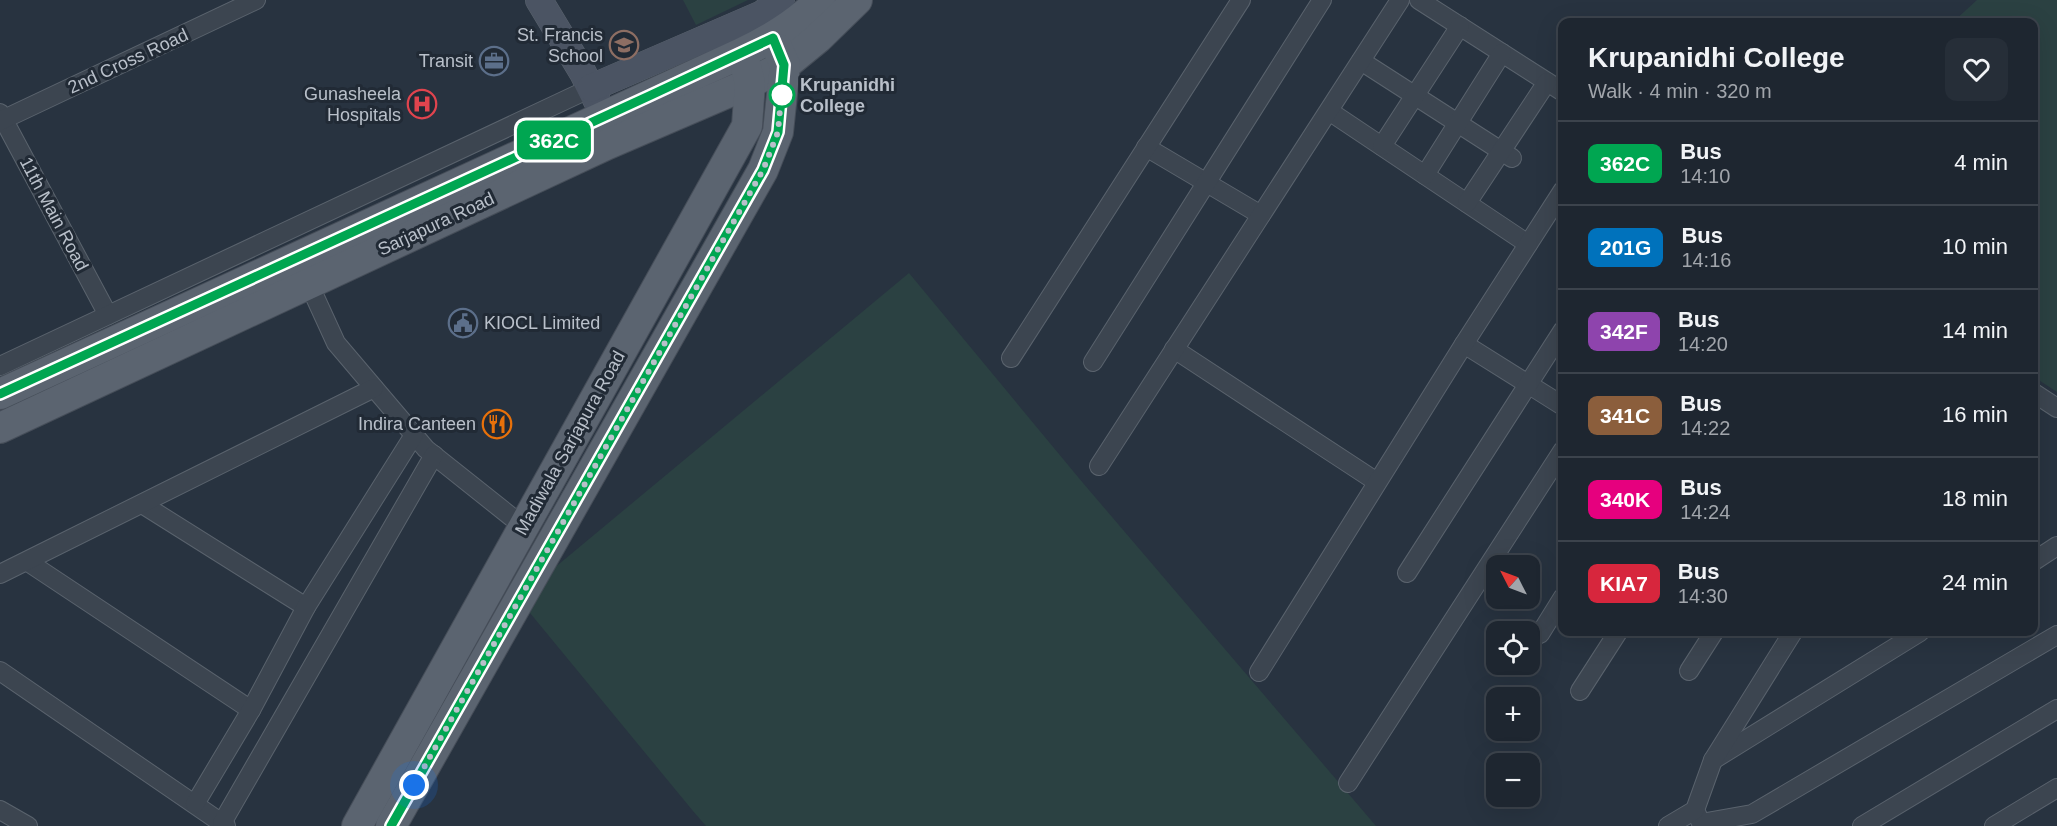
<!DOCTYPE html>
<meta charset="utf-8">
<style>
:root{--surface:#1e2630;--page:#262e38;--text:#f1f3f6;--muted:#a1a5ab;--line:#3c434c}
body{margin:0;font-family:Helvetica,sans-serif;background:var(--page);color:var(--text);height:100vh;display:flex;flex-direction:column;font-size:22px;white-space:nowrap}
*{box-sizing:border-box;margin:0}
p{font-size:20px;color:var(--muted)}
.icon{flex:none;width:33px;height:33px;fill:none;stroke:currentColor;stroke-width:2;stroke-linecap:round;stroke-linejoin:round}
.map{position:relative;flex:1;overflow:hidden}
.panel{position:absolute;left:1558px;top:18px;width:480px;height:618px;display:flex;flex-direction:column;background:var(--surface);border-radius:12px;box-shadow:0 6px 24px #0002,0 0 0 2px var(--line)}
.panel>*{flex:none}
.badge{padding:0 12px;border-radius:9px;font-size:21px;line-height:39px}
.needle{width:39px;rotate:312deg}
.fabs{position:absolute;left:1486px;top:555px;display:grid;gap:12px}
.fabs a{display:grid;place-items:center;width:54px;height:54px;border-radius:12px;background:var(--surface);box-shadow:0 6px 24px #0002,0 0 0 2px var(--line);font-size:30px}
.you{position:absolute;width:30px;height:30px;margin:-15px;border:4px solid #fff;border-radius:50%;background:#1a73e8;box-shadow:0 0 0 9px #1a73e833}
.map>.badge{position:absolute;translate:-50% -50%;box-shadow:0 0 0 3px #fff}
.round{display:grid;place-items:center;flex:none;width:63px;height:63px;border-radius:12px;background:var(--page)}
.headline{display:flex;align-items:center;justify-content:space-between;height:102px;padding:0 30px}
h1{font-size:28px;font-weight:700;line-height:45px}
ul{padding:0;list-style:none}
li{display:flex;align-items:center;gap:18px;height:84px;padding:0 30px;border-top:2px solid var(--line)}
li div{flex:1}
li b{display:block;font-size:22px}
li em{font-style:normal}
li .badge{min-width:66px;font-weight:700;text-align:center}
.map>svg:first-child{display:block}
.green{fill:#2b4142}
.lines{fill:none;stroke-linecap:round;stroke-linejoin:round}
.street-casing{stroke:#5a636d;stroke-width:20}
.secondary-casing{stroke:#5a636d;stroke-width:28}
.primary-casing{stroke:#464e59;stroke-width:32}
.street{stroke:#3c4550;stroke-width:18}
.secondary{stroke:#4b5463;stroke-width:27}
.primary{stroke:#5b6470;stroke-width:30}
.line-casing{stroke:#fff;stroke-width:14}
.line{stroke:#00a651;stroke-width:9}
.walk{stroke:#b9c0ca;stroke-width:6;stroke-dasharray:0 10.8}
.stop-dot{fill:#fff;stroke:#00a651;stroke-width:3}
.labels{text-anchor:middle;stroke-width:6;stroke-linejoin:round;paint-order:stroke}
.poi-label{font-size:18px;fill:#b9c0ca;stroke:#212a35;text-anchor:end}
.street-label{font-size:18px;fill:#b9c0ca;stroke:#212a35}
.stop-label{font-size:18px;font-weight:bold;fill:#b9c0ca;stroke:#212a35;text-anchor:start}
</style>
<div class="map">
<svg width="2057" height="826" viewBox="0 0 2057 826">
<rect width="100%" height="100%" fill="#283340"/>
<g class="green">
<polygon points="683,0 748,0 696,25"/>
<polygon points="1977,0 2057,0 2057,392 2034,377 2034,22 1953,22"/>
<polygon points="909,273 1083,483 1376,826 706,826 693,811 530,613 553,569"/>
</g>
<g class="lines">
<g class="street-casing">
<g id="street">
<polyline points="1419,0 1563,92"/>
<polyline points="1361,61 1512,158"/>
<polyline points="1329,111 1528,244"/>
<polyline points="0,113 108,315"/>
<polyline points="0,121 256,0"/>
<polyline points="1382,146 1460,26"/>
<polyline points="1146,147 1261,215"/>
<polyline points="1425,175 1502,53"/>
<polyline points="1467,203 1547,82"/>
<polyline points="309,284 336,343 426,449 524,527"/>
<polyline points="1464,344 1563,406"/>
<polyline points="1174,349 1377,482"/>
<polyline points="1011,358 1241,0"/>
<polyline points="1093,362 1322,0"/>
<polyline points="0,366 591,88"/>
<polyline points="2034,393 2057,408"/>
<polyline points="1099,466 1400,0"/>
<polyline points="142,504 306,607"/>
<polyline points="2034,561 2057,546"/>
<polyline points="28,562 251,710"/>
<polyline points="1407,573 1563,330"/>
<polyline points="0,574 374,388"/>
<polyline points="1540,634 1563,597"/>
<polyline points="0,671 226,826"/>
<polyline points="1689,671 1714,632"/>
<polyline points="1259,672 1464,344 1563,190"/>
<polyline points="1580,691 1618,632"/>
<polyline points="1713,760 1920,632"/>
<polyline points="1348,783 1563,450"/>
<polyline points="195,804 251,710 306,607 414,435"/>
<polyline points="0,810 28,826"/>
<polyline points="1695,810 1701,823 1752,814 2057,635"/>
<polyline points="222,823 434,455"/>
<polyline points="1668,826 1695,810 1713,760 1793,632"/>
<polyline points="1862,826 2057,709"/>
<polyline points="1994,826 2057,788"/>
</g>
</g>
<g class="secondary-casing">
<g id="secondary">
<polyline points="539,0 583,73 598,103"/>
<polyline points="591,88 762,14 781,0"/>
</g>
</g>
<g class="primary-casing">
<g id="primary">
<path d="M0 394 742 53C771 39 798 23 820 0"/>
<polyline points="0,428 608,144 750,83 785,65 818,38 857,0"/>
<polyline points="357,826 747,126 750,83 746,67"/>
<polyline points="391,826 763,170 778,132 785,65 778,49"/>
</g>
</g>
<use href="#street" class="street"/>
<use href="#secondary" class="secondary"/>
<use href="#primary" class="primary"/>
</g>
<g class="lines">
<g class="line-casing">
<polyline id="line" points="0,394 649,96 773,38 784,65 778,132 763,170 391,826"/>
</g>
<use href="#line" class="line"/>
<polyline class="walk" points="414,785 763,170 778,132 782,87 782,95"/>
</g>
<defs>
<g id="school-ring" transform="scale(1.5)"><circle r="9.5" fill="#212a35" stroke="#8d6e63" stroke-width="1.5"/><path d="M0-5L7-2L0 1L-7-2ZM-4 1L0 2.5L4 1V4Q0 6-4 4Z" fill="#8d6e63"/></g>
<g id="office-ring" transform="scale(1.5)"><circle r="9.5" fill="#212a35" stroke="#5c6f8a" stroke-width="1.5"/><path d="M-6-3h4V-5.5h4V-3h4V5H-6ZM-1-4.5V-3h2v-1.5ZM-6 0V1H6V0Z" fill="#5c6f8a"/></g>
<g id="hospital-ring" transform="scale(1.5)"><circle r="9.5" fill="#212a35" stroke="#e0444e" stroke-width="1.5"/><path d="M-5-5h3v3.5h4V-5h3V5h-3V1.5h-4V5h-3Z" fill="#e0444e"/></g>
<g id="civic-ring" transform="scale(1.5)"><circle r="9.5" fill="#212a35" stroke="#5c6f8a" stroke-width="1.5"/><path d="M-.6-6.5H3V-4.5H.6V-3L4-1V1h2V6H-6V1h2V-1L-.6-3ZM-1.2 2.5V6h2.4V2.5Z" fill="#5c6f8a"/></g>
<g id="restaurant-ring" transform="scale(1.5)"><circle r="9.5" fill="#212a35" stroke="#e8710a" stroke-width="1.5"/><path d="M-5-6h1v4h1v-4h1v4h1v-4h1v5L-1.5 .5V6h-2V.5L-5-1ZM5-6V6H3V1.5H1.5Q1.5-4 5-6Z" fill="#e8710a"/></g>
</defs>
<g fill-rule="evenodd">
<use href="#school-ring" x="624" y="45"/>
<use href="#office-ring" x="494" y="61"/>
<use href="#hospital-ring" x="422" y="104"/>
<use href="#civic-ring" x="463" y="323"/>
<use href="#restaurant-ring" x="497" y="424"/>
</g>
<circle class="stop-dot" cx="782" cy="95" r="12"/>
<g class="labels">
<g class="poi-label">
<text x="603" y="41">St. Francis<tspan x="603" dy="21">School</tspan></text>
<text x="473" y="67">Transit</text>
<text x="401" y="100">Gunasheela<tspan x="401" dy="21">Hospitals</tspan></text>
<text x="484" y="329" text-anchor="start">KIOCL Limited</text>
<text x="476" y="430">Indira Canteen</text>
</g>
<g class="street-label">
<text transform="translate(128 61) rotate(-25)" y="6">2nd Cross Road</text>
<text transform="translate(54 214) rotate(62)" y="6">11th Main Road</text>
<text transform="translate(436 224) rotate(-25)" y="6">Sarjapura Road</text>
<text transform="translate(570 443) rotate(-61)" y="6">Madiwala Sarjapura Road</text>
</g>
<g class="stop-label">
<text x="800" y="91">Krupanidhi<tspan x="800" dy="21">College</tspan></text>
</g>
</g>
</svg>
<div class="fabs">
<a><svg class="needle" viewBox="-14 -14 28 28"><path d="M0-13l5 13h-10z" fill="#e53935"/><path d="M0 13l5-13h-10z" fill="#a1a5ab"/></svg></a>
<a><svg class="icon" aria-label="locate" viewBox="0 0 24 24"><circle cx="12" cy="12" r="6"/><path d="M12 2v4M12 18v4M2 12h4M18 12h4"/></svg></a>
<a>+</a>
<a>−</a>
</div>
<div class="you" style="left:414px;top:785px"></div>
<b class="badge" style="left:554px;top:140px;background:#00a651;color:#fff">362C</b>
<section class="panel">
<div class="headline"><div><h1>Krupanidhi College</h1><p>Walk · 4 min · 320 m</p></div><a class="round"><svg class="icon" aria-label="heart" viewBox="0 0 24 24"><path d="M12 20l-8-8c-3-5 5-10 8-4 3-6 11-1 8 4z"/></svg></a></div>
<ul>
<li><span class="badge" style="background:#00a651;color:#fff">362C</span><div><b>Bus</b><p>14:10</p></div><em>4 min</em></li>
<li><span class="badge" style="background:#0072bc;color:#fff">201G</span><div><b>Bus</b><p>14:16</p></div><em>10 min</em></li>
<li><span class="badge" style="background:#8e44ad;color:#fff">342F</span><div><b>Bus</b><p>14:20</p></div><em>14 min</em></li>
<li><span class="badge" style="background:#8b5e3c;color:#fff">341C</span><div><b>Bus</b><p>14:22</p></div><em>16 min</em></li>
<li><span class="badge" style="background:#e6007e;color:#fff">340K</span><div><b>Bus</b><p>14:24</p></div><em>18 min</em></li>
<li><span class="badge" style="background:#d7263d;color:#fff">KIA7</span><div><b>Bus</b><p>14:30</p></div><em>24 min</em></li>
</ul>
</section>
</div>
